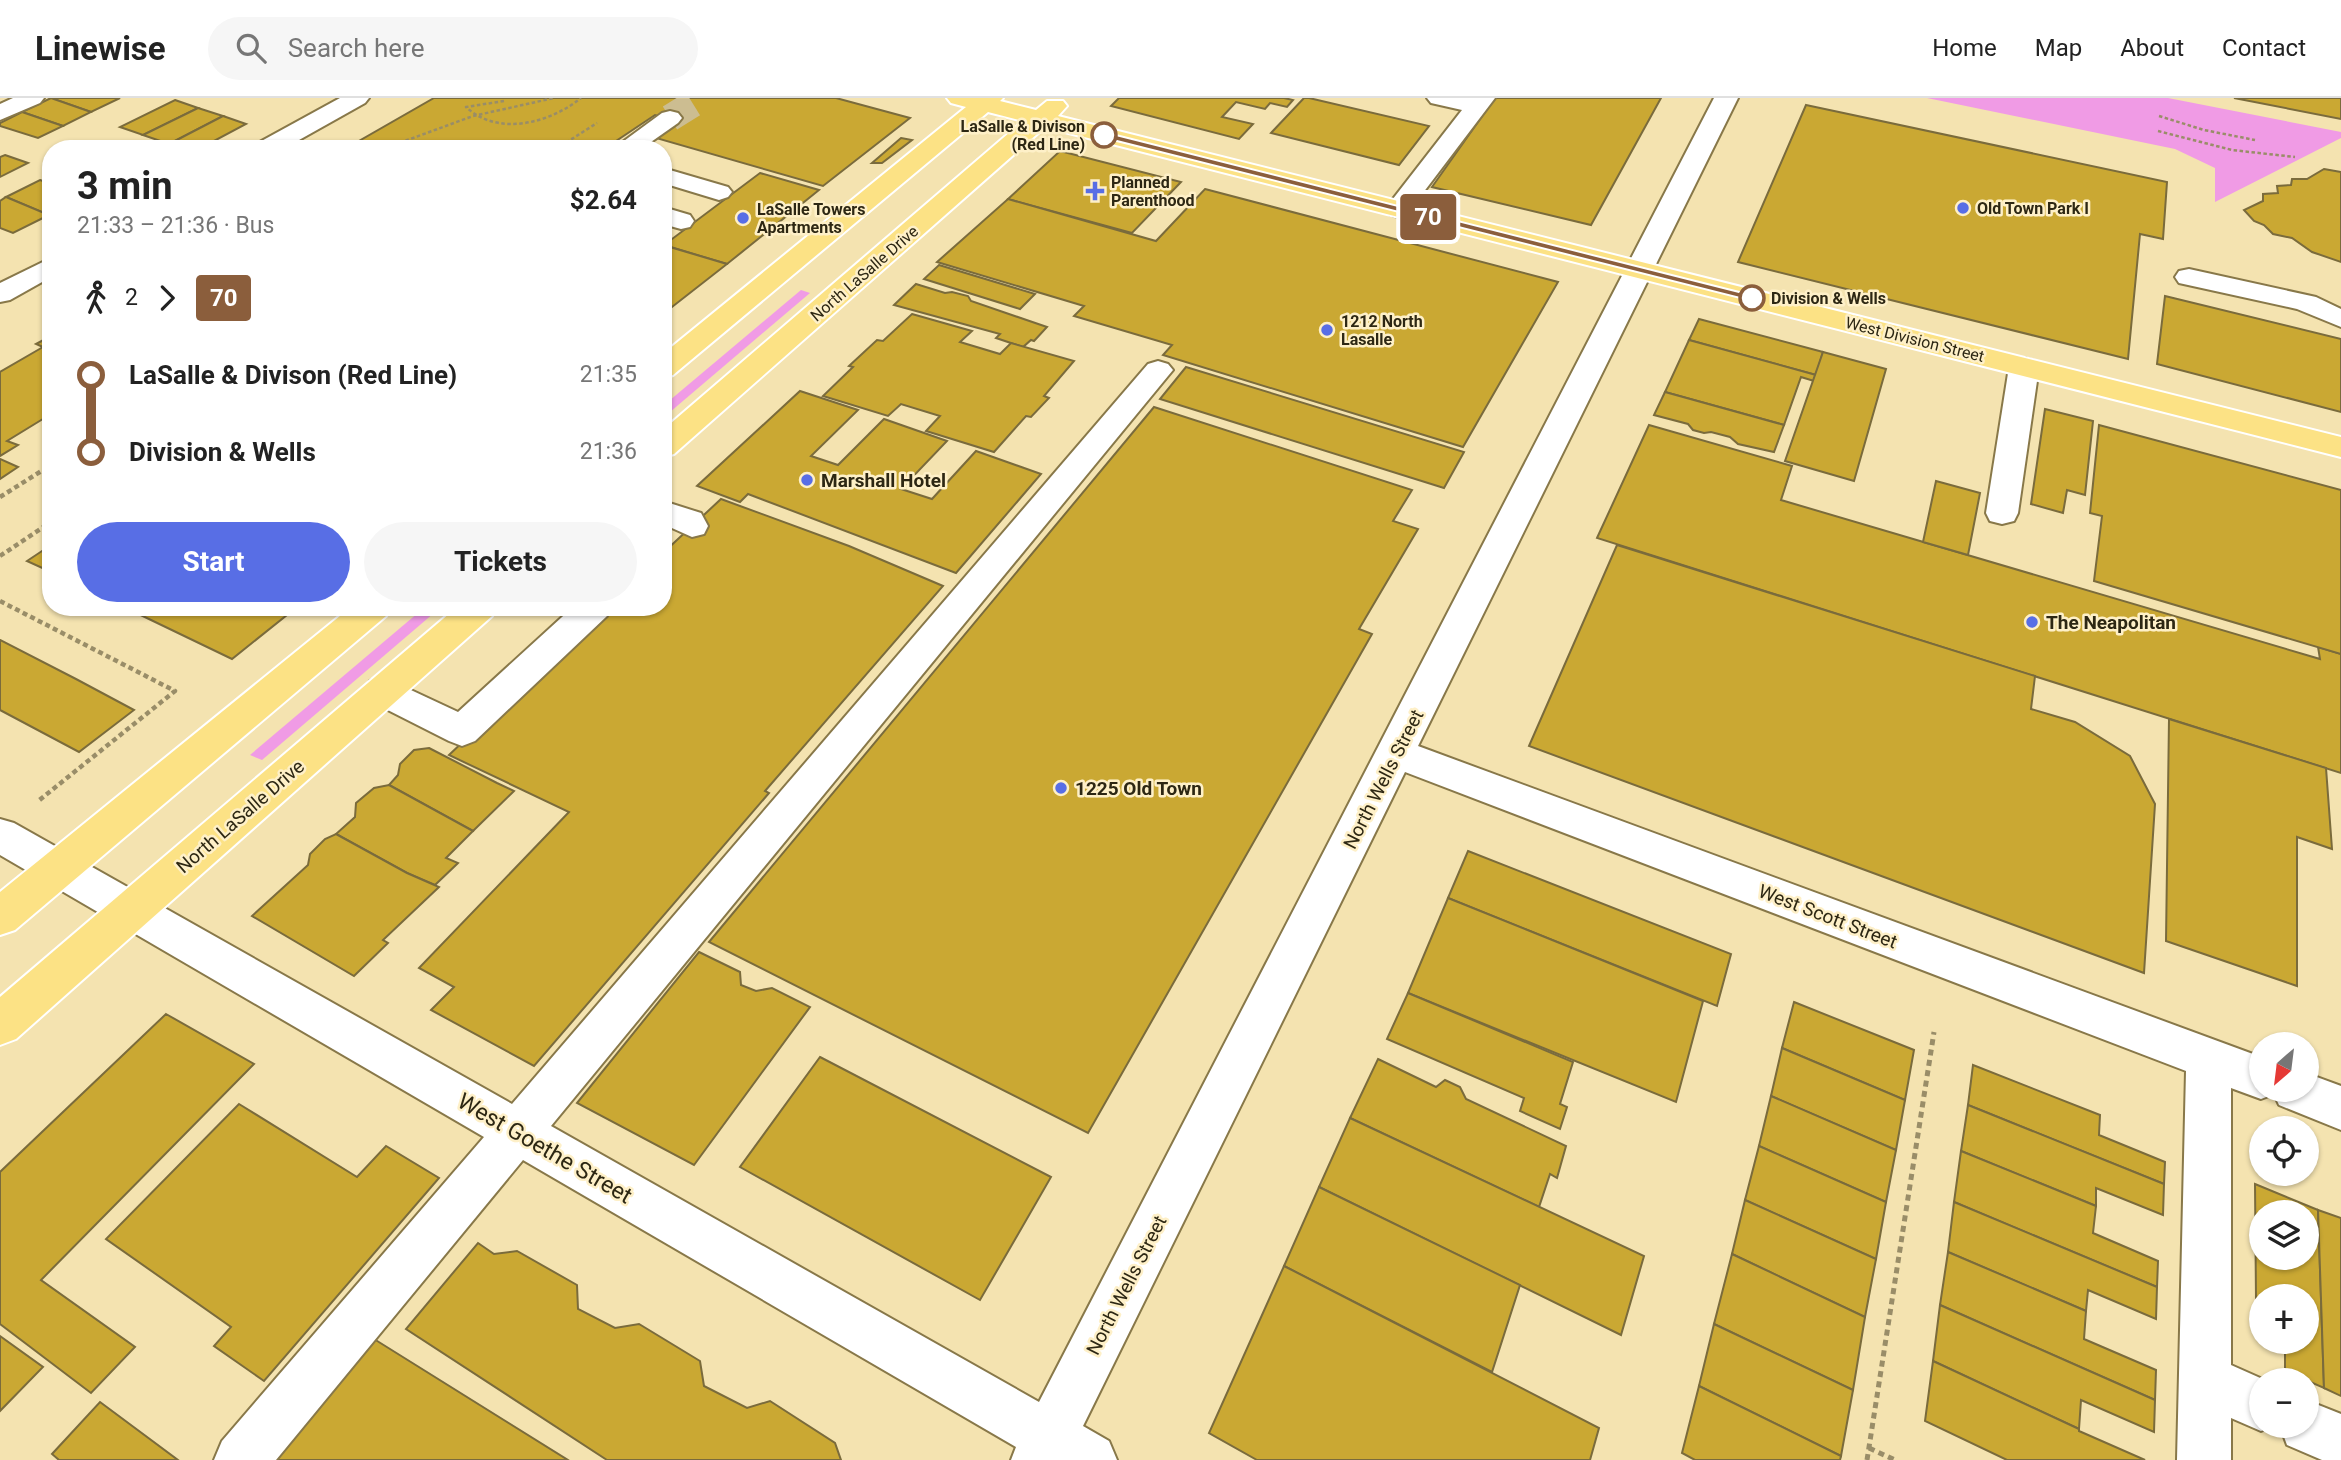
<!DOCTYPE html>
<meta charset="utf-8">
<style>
:root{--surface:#fff;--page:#f6f6f6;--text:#222;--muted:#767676;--line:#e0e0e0;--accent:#586ee5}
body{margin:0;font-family:Roboto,sans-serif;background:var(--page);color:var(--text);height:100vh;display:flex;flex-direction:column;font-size:26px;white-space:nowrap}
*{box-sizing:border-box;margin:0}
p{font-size:23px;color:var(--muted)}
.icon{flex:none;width:38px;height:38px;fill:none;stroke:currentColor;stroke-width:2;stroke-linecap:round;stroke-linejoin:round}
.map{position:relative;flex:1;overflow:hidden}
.side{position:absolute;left:42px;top:42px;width:630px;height:476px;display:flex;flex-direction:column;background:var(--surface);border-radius:28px;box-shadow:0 2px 5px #0004}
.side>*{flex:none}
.badge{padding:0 14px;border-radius:5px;font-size:24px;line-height:46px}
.needle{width:46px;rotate:208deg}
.tools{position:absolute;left:2249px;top:934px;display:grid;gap:14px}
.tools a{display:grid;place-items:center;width:70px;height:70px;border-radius:50%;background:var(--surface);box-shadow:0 2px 5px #0004;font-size:35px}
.map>.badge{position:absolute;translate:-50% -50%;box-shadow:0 0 0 4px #fff}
.legs{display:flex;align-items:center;gap:10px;height:77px;padding:0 35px;font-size:23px}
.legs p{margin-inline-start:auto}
.headline{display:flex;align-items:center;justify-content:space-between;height:119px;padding:0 35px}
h1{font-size:38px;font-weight:700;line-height:52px}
.action{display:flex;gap:14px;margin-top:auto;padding:14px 35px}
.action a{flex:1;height:80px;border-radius:42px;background:var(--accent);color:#fff;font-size:28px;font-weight:700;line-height:80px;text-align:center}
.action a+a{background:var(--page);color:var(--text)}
ul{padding:0 35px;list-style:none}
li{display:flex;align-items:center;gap:24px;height:77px;font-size:26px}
li i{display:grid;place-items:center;width:10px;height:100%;margin:0 9px;background:currentColor}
li i::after{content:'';width:18px;height:18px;margin:-9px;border:5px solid;border-radius:50%;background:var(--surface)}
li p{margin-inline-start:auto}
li:first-child i{background:linear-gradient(#0000 50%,currentColor 0)}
li:last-child i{background:linear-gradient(currentColor 50%,#0000 0)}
header{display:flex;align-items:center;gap:42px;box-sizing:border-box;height:98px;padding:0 35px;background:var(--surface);border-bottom:2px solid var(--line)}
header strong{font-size:33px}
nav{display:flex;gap:38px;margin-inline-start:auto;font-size:24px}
.search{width:490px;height:63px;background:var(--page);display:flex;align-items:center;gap:18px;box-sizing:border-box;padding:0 24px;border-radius:38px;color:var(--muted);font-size:26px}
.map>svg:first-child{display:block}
.green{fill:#f09be5}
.building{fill:#caa833;stroke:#7a6b3c;stroke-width:2;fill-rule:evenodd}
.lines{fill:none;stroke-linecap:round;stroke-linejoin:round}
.minor-tunnel{stroke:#ccbd91;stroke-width:27;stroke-dasharray:27 13;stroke-linecap:butt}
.minor-casing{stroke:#887849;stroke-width:4}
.major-casing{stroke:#fff;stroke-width:4}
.path-far2{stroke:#998d68;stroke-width:2.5;stroke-dasharray:3.5 2.5;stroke-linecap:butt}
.path-far1{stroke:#998d68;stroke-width:4.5;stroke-dasharray:5 3.5;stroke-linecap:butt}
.path{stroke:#998d68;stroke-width:5;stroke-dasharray:6 4.5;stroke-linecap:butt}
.minor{fill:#fff;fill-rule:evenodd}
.major{fill:#fce285;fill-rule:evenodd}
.line-1{fill:#8b5e3c;stroke:#fff;stroke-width:2}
.stop-1-dot{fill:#fff;stroke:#8b5e3c;stroke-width:3.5}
.poi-dot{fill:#586ee5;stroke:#fef0c8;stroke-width:2.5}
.labels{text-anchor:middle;stroke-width:5;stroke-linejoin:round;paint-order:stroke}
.far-stop-label{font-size:16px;font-weight:bold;fill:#2d2713;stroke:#fef0c8;text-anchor:end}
.far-poi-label{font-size:16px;font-weight:bold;fill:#2d2713;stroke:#fef0c8;text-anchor:start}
.far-street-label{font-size:16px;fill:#2d2713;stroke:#fef0c8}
.poi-label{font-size:19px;font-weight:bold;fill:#2d2713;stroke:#fef0c8;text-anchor:start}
.street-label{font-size:19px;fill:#2d2713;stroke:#fef0c8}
.near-street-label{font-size:23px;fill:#2d2713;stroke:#fef0c8}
</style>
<header>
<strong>Linewise</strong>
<div class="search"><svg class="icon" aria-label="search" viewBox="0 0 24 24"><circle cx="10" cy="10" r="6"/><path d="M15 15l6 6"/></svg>Search here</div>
<nav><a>Home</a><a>Map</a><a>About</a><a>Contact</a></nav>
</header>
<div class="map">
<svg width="2341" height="1362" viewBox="0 0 2341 1362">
<rect width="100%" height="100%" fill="#f4e3b0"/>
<g class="green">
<polygon points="1927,0 2168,0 2341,34 2341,40 2215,104 2215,70 2175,51"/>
<polygon points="801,192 810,195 663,320 663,308"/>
<polygon points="425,509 441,509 262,662 250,657"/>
</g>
<g class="building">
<polygon points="51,0 120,0 91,14"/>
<polygon points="51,0 91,14 63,28 22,14"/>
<polygon points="434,0 836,0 910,20 823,88 656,40 681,24 655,17 604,51 345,51"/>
<polygon points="1119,0 1284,0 1293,2 1287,9 1270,5 1265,11 1236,4 1222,19 1253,26 1239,41 1111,8"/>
<polygon points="1304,0 1309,0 1429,28 1399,67 1271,35"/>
<polygon points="1495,0 1661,0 1591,127 1432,89"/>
<polygon points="2234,0 2341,0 2341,21"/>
<polygon points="175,2 198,10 143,37 120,29"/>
<polygon points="1806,7 2167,84 2163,141 2140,136 2128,261 1738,164"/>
<polygon points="198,10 223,18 169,46 143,37"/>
<polygon points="22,14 63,28 38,40 0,28 0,25"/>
<polygon points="223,18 246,26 199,51 184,51 169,46"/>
<polygon points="901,40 912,42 882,65 872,65"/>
<polygon points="1060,53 1181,84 1132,135 1008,101"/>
<polygon points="5,57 28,65 0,79 0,59"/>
<polygon points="2324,71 2341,74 2341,164 2312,154 2292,140 2273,136 2264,127 2254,123 2244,112 2263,103 2263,96 2278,95 2277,88 2291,87 2292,81 2307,81"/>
<polygon points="760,75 819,92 727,166 664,147"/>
<polygon points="40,82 51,86 49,117 6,99"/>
<polygon points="1205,91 1558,184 1463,349 1163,257 1172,247 1074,218 1084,208 937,164 1008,101 1156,143"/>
<polygon points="6,99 49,117 13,135 0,130 0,103"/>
<polygon points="663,147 727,166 663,216"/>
<polygon points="939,167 1035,196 1020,211 924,181"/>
<polygon points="916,186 945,195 952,194 968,198 971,203 1047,229 1034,243 1031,242 1023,249 996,240 1000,236 894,207"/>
<polygon points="2165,198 2341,241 2341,314 2157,266"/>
<polygon points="912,216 972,233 960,244 1000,256 1011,245 1074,263 1044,298 1049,300 1031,319 1026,318 994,354 926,333 940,318 901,306 888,318 823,298 853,269 849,268 877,242 883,243"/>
<polygon points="1699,221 1823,254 1816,277 1689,242"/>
<polygon points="51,238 51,316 7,343 18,347 0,358 0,274 43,249 36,246"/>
<polygon points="1689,242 1816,277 1814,283 1801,279 1784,327 1665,294"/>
<polygon points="1823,254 1886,271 1854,383 1785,363"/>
<polygon points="1186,269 1464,354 1444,390 1160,301"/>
<polygon points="800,293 858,312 811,358 838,367 884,321 947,343 901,391 932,401 976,353 1041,376 956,475 748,396 740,404 697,388"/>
<polygon points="1665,294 1784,327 1774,354 1738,346 1730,339 1711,334 1704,335 1693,332 1688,326 1654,317"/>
<polygon points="1154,309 1412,392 1393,423 1418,431 1359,531 1372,536 1088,1035 709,844"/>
<polygon points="2045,311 2093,323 2085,397 2067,392 2063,415 2031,406"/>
<polygon points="1649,327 1792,368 1781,402 2320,561 2318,549 2341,556 2341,675 1597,440"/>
<polygon points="2099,327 2341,392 2341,556 2094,483 2102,418 2090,415"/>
<polygon points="0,361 18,369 0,381"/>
<polygon points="1936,383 1980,395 1968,457 1923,444"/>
<polygon points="721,401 849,448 943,488 765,693 769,695 534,968 431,912 454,889 419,870 569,714 449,657 606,509 663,509 663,455"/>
<polygon points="51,447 51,474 27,463"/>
<polygon points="1617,447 2035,578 2031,611 2075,624 2130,658 2155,706 2144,875 1529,648"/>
<polygon points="124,509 297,509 232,561"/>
<polygon points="0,542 76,581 134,612 79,654 0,612"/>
<polygon points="2169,621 2326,670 2332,751 2297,739 2297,888 2166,843"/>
<polygon points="429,650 497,685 514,693 473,733 389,687 398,677 400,666 414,652"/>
<polygon points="389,687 473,733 446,760 458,765 435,787 407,775 336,736 355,719 356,705 374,690"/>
<polygon points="336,736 407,775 439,789 383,842 388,845 354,878 252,818 308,767 310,756 325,741"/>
<polygon points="1468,753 1731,856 1717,908 1448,800"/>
<polygon points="1448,800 1703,903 1676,1004 1408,895"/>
<polygon points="699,854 740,874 741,887 756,893 772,890 810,909 694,1067 577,1005"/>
<polygon points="1408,895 1573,964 1560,1006 1567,1009 1560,1031 1520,1013 1524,1000 1387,941"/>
<polygon points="1794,904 1914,952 1905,1002 1782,950"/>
<polygon points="166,916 254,966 41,1182 135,1249 91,1295 0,1226 0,1074"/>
<polygon points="1782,950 1905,1002 1896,1052 1771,998"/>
<polygon points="820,959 1051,1079 980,1202 740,1069"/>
<polygon points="1378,961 1436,989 1445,982 1460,989 1466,1001 1566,1048 1557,1080 1550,1076 1539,1109 1350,1020"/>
<polygon points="1973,967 2100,1017 2099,1037 2165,1064 2164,1086 1968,1007"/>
<polygon points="1771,998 1896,1052 1886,1104 1759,1048"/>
<polygon points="239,1006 357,1079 386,1048 439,1080 264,1283 214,1248 231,1229 106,1141"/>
<polygon points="1968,1007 2164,1086 2163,1117 2096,1090 2096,1108 1961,1053"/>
<polygon points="1350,1020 1644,1158 1621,1237 1319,1089"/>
<polygon points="1759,1048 1886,1104 1876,1161 1745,1102"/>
<polygon points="1961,1053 2096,1108 2093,1135 2158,1163 2157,1189 1954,1104"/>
<path d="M2255 1086 2318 1112 2324 1290 2285 1273V1244H2306V1199H2261V1203L2256 1201ZM2261 1115H2306V1160H2261Z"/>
<polygon points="1319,1089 1520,1187 1492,1274 1284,1168"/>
<polygon points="1745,1102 1876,1161 1865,1219 1732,1156"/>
<polygon points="1954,1104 2157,1189 2156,1221 2088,1192 2086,1213 1948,1154"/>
<polygon points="2318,1112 2341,1120 2341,1298 2324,1290"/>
<polygon points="478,1145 494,1156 517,1153 577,1187 578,1211 615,1230 639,1226 700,1263 704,1288 747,1310 770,1303 835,1345 841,1362 607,1362 406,1231"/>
<polygon points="1948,1154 2086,1213 2084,1241 2156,1272 2155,1302 1940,1207"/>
<polygon points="1732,1156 1865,1219 1853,1292 1714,1226"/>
<polygon points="1284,1168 1599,1330 1590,1362 1257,1362 1209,1335"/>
<polygon points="1940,1207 2155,1302 2154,1334 2081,1302 2079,1331 1933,1263"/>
<polygon points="1714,1226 1853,1292 1841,1358 1699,1288"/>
<polygon points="0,1238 43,1269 0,1313"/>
<polygon points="374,1241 568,1362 276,1362"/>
<polygon points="1933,1263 2079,1331 2079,1333 2145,1362 2007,1362 1925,1323"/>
<polygon points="1699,1288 1841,1358 1840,1362 1695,1362 1682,1355"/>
<polygon points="100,1304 178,1362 59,1362 52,1356"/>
</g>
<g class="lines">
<polyline class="minor-tunnel" points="670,20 702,0"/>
<g class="minor-casing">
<g id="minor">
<polygon points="13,0 44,0 40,5 0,22 0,6"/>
<polygon points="340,0 369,0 365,5 283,51 253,51 256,46"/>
<polygon points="1427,0 1495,0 1407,116 1398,119 1389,116 1385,111 1389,106 1462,12 1431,5"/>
<polygon points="1714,0 1738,0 1418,648 2261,959 2261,992 2306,992 2306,975 2341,988 2341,1032 2279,1007 2274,996 2261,1001 2231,990 2231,1267 2267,1283 2261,1283 2261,1328 2273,1328 2261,1333 2231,1320 2231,1362 2177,1362 2186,973 1405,674 1083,1328 1109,1343 1117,1362 1011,1362 1016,1349 523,1062 276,1362 214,1362 222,1343 484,1039 0,757 0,721 14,725 512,1006 1148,266 1158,263 1168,266 1173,272 1168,278 551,1028 1039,1304"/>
<polygon points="670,13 678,15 682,20 678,25 641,51 613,51 662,15"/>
<polygon points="663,70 728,89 732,94 728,99 719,102 663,85"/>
<polygon points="663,109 690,117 694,123 690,129 681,131 663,126"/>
<polygon points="51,160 51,179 10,202 0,204 0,185"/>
<polygon points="2189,171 2316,199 2341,211 2341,229 2297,211 2179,185 2175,179 2179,173"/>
<polygon points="2024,260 2034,263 2039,269 2018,415 2014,423 2002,426 1990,423 1986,415 2009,269 2014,263"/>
<polygon points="663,403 701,415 708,428 704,436 692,439 663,426"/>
<polygon points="573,509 612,509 607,518 475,643 462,648 449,643 370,603 365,593 370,583 383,579 458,614"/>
<polygon points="2306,1302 2341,1316 2341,1362 2322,1362 2287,1347 2280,1328 2306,1328"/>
</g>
</g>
<g class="major-casing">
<g id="major">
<polygon points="947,0 1003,0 1000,3 1036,12 1047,3 1063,3 1067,8 1058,18 2341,339 2341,359 1045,29 674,356 663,359 663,332 1023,23 988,14 673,277 663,280 663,256 966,9 951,5"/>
<polygon points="351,509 391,509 386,518 15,832 0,837 0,794"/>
<polygon points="457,509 497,509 492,518 16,941 0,947 0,899"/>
</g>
</g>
<g class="path-far2">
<path d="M504 3 466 9C498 39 550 25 581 0"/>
<polyline points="2159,18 2204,32 2255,42"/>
<polyline points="2158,33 2232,52 2295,59"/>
<polyline points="383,51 473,18 554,0"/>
<polyline points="556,51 597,25"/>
</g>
<g class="path-far1">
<polyline points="0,399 51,367"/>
<polyline points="0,458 51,424"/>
<polyline points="0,503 175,593 37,704"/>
</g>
<g class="path">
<polyline points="1869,1350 1895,1362"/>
<polyline points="1867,1362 1934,934"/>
</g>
<use href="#minor" class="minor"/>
<use href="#major" class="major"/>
</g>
<polygon class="line-1" points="1104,34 1755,198 1757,200 1752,203 1101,39"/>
<g class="stop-1-dot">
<circle cx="1104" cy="37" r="12"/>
<circle cx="1752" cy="200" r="12"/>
</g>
<g class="poi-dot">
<path d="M1091.5 82.5h7v7h7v7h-7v7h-7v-7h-7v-7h7z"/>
<circle cx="1963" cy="110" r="7"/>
<circle cx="743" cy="120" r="7"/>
<circle cx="1327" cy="232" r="7"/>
<circle cx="807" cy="382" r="7"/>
<circle cx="2032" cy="524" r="7"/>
<circle cx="1061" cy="690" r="7"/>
</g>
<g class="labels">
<g class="far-stop-label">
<text x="1085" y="34">LaSalle &amp; Divison<tspan x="1085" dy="18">(Red Line)</tspan></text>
<text x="1771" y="206" text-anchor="start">Division &amp; Wells</text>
</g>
<g class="far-poi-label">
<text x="1111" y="90">Planned<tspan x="1111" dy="18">Parenthood</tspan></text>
<text x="1977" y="116">Old Town Park I</text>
<text x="757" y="117">LaSalle Towers<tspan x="757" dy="18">Apartments</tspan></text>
<text x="1341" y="229">1212 North<tspan x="1341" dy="18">Lasalle</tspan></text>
</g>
<g class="far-street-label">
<text transform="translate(864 175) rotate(-41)" y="6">North LaSalle Drive</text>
<text transform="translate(1915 241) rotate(14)" y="6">West Division Street</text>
</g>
<g class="poi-label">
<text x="821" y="389">Marshall Hotel</text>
<text x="2046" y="531">The Neapolitan</text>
<text x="1075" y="697">1225 Old Town</text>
</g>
<g class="street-label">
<text transform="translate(1383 681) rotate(-63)" y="7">North Wells Street</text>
<text transform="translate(240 718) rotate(-41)" y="7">North LaSalle Drive</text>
<text transform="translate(1828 818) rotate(21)" y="7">West Scott Street</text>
<text transform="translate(1126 1187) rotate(-63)" y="7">North Wells Street</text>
</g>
<g class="near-street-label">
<text transform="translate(545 1050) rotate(30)" y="8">West Goethe Street</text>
</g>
</g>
</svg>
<div class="tools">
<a><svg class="needle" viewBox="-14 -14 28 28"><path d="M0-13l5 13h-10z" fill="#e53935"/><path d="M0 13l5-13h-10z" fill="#767676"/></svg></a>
<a><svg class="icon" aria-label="locate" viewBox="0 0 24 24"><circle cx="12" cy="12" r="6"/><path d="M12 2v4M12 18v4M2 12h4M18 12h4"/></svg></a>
<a><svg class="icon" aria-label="layers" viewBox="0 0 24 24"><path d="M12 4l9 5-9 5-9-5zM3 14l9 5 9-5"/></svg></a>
<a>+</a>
<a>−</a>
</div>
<b class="badge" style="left:1428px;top:119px;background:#8b5e3c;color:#fff">70</b>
<section class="side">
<div class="headline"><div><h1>3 min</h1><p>21:33 – 21:36 · Bus</p></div><b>$2.64</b></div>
<div class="legs"><svg class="icon" aria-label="walk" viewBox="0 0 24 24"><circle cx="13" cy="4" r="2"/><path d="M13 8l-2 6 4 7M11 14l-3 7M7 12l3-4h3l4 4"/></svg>2<svg class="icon" aria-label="forward" viewBox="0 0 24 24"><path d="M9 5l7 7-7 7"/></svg><b class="badge" style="background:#8b5e3c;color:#fff">70</b></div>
<ul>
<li><i style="color:#8b5e3c"></i><b>LaSalle &amp; Divison (Red Line)</b><p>21:35</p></li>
<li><i style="color:#8b5e3c"></i><b>Division &amp; Wells</b><p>21:36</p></li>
</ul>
<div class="action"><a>Start</a><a>Tickets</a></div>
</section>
</div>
